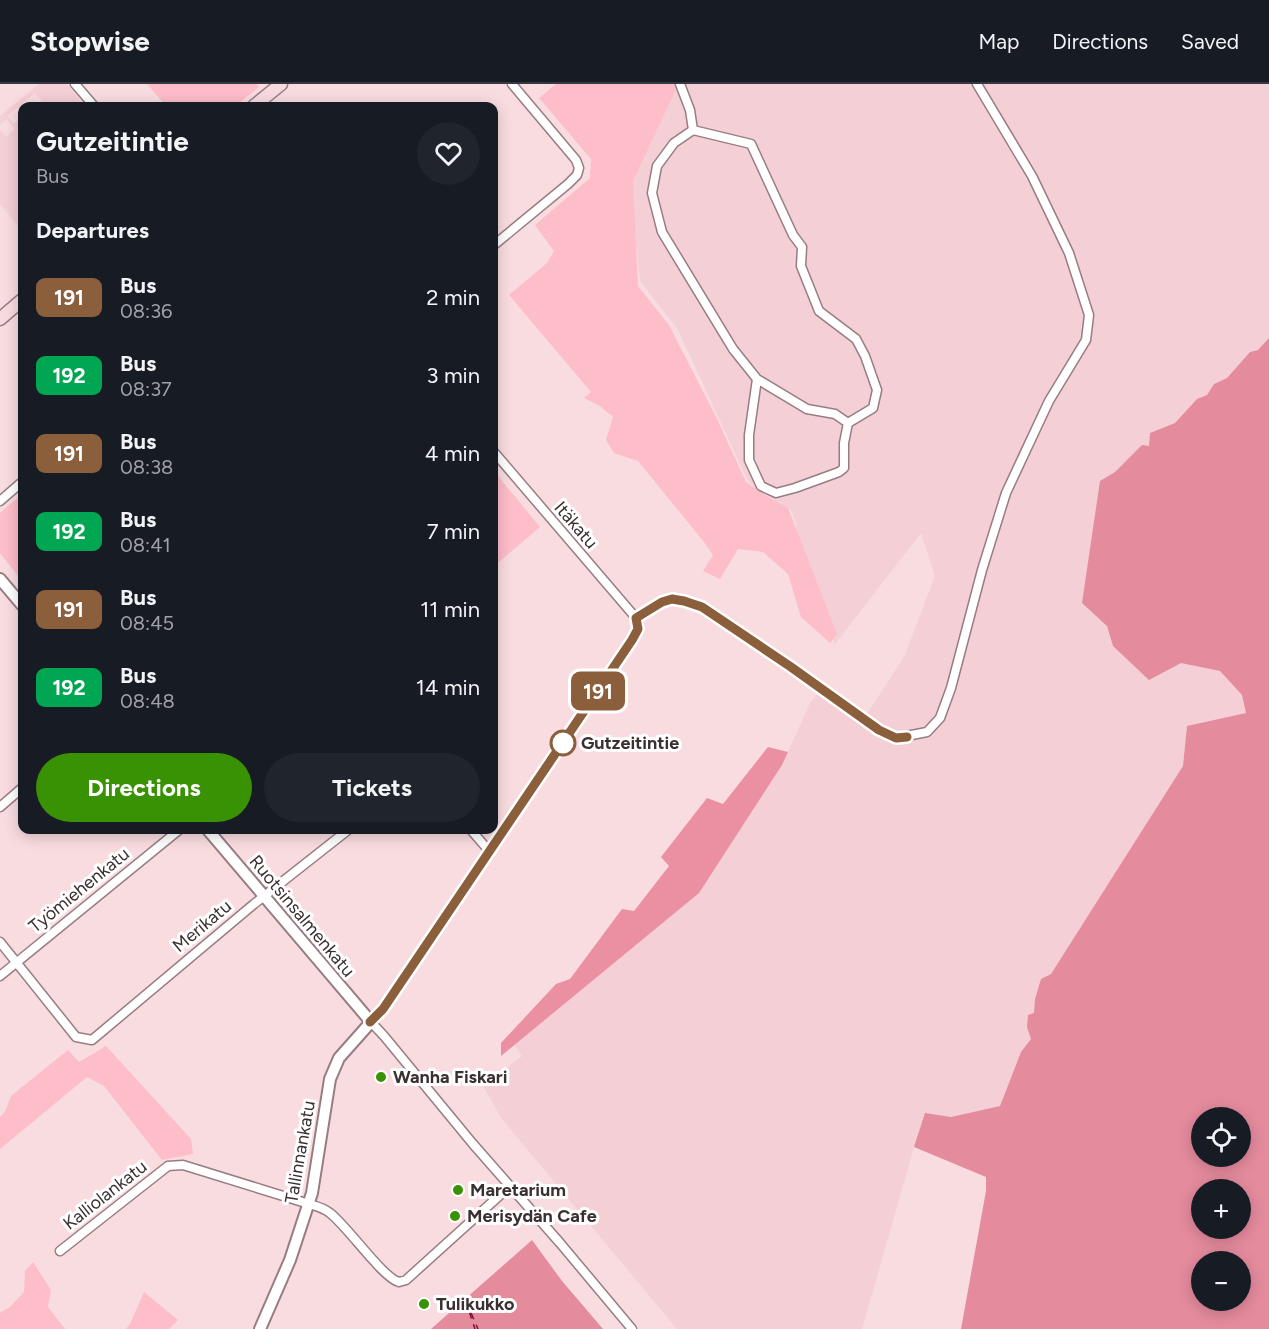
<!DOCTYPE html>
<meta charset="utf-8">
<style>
:root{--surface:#171b24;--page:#20242c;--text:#f1f3f6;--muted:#9ea1a6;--line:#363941;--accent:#399204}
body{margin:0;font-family:Figtree,sans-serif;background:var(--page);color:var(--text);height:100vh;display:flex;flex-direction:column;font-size:22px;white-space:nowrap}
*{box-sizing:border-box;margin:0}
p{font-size:20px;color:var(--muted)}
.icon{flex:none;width:33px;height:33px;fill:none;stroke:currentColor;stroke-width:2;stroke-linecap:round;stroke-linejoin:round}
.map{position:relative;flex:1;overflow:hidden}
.drawer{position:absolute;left:18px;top:18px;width:480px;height:732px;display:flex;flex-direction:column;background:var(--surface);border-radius:12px;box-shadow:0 3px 15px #0003}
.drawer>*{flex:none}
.badge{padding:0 12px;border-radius:9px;font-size:21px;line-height:39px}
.fabs{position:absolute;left:1191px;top:1023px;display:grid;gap:12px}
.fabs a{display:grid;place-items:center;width:60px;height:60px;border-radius:50%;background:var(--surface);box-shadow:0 3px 15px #0003;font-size:30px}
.map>.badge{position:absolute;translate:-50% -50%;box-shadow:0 0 0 3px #fff}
h2{padding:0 18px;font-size:22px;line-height:54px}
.round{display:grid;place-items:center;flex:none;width:63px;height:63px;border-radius:32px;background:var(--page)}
.summary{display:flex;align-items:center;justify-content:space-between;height:102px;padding:0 18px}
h1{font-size:28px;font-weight:700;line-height:45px}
.primary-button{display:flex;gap:12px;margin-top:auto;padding:12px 18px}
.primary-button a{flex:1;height:69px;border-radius:36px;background:var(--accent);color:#fff;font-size:24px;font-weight:700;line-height:69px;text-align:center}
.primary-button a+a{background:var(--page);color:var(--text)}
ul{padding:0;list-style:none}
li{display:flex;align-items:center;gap:18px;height:78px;padding:0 18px}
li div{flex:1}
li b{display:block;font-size:22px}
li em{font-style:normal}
li .badge{min-width:66px;font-weight:700;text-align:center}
header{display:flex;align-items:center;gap:36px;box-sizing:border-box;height:84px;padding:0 30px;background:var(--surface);border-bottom:2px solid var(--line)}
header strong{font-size:28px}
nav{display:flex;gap:33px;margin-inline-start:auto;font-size:21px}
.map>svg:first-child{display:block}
.built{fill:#f4cfd5}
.green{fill:#fdbdc9}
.forest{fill:#ea90a2}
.water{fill:#e58b9e;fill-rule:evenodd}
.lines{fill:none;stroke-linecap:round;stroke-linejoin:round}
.ferry{stroke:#7d1238;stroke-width:1.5;stroke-dasharray:8 6;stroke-linecap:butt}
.minor-casing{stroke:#977d81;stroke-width:11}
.tertiary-casing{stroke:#977d81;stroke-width:14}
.secondary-casing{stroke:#977d81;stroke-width:15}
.minor{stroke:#fff;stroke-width:8}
.tertiary{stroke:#fff;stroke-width:10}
.secondary{stroke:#f8dae1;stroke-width:12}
.line-casing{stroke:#fff;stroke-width:14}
.line{stroke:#8b5e3c;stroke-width:9}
.stop-dot{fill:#fff;stroke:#8b5e3c;stroke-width:3}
.poi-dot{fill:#399204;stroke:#fff;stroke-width:2}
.labels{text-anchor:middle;stroke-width:6;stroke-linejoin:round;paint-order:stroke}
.street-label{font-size:18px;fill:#3b3031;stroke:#fff}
.stop-label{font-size:18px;font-weight:bold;fill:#3b3031;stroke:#fff;text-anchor:start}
.poi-label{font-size:18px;font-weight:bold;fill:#3b3031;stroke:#fff;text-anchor:start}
</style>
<header>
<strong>Stopwise</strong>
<nav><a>Map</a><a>Directions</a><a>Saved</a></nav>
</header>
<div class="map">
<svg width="1269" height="1245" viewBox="0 0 1269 1245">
<rect width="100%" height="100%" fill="#f9dce0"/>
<g class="built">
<polygon points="39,0 67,0 85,22 35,22 42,17 35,9 7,32 14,40 22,32 22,147 0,120 0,46 6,53 15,45 7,35 0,41 0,32"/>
<polygon points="665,0 1269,0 1269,254 1258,266 1250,268 1227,294 1214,300 1207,311 1197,315 1175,339 1150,349 1149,362 1142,362 1115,388 1100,397 1107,542 1113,562 1220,587 1242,611 1246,629 1187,642 1183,682 1051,890 1041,895 1034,929 1028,931 1027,943 1031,955 1021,968 1000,1022 951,1033 914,1063 862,1245 677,1245 502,1035 483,1002 522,972 512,958 782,681 810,619 826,600 867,630 905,571 935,492 921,449 835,560 791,452 797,441 791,426 779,422 760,410 747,395 678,246 640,197 629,91 639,85 666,8"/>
</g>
<g class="green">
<polygon points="147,0 257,0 259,3 235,22 166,22"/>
<polygon points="556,0 672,0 676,5 633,97 638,202 669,241 717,335 746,398 771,415 788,424 837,550 830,559 801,533 788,490 763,468 738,465 720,495 703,487 713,471 704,458 638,377 614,369 606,356 613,333 600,322 584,314 591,308 509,211 547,179 554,167 535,141 590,94 591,75 539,14"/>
<polygon points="494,387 540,443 494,482"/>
<polygon points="22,410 22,497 0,469 0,429"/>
<polygon points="106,962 191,1055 193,1070 162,1076 104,1002 87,993 0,1065 0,1033 5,1028 11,1012 68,966 79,978"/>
<polygon points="33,1178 51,1206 48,1223 65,1245 0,1245 0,1229 10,1223 24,1208 25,1187"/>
<polygon points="144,1208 178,1236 169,1245 126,1245 130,1240"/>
</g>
<polygon class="forest" points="768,663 788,668 782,681 699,809 501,972 501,959 556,900 570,895 622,825 634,827 669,782 661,773 707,714 723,720"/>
<g class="water">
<path d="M1269 254V1245H961L986 1107V1093L914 1063 925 1029 951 1033 1000 1022 1021 968 1031 955 1027 943 1028 931 1034 929 1035 915 1041 895 1051 890 1183 682 1187 642 1246 629 1242 611 1220 587 1181 579 1149 596 1113 562 1107 542 1082 519 1100 397 1115 388 1142 361 1149 362 1150 349 1175 339 1197 315 1207 311 1214 300 1227 294 1250 268 1258 266ZM1202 1034H1240V1072H1202ZM1202 1106H1240V1144H1202ZM1202 1178H1240V1216H1202Z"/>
<polygon points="532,1156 562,1197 603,1245 431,1245"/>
</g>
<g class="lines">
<g class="ferry">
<polyline points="465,1215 478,1245"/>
<polyline points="469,1227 475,1245"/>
</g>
<g class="minor-casing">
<g id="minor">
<polyline points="75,0 94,22"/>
<polyline points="680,0 690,26 693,46 751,60 793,151 802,163 801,182 819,227 856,255 865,272 877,306 873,324 848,339"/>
<polyline points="693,46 674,59 657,82 652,109 662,148 733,265 757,295 807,325 835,330 848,339 844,359 844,384 839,388 795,404 776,409 761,402 749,376 749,351 757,295"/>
<polyline points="494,161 568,100 577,91 579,84 576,76 512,0"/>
<polyline points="494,368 636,534"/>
<polyline points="0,417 22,398"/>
<polyline points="636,534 661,518 672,515 684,517 701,523 791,583 879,646 896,654 927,648 940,634 951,604 982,486 1006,409 1049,317 1086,256 1089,231 1069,169 1032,92 977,0"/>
<polyline points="0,723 22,704"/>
<polyline points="471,746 490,768"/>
<polyline points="0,858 76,953 92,956 254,820 348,746"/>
<polyline points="0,892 179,746"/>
<path d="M60 1167 168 1082 183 1081 309 1120C316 1122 324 1124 330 1129 348 1143 383 1194 399 1198L406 1196 510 1102"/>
<polyline points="632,1245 560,1159 473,1060 384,952 371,938 383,925 632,556 638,545 636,534"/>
</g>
</g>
<g class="tertiary-casing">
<g id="tertiary">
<polyline points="0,495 22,521"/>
<polyline points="208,746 371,938 339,974 330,995 312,1109 290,1176 260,1245"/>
</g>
</g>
<g class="secondary-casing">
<g id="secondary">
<polyline points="254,22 281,0"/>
<polyline points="0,235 22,216"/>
</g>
</g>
<use href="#minor" class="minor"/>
<use href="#tertiary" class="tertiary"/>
<use href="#secondary" class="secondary"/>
</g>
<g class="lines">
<g class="line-casing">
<polyline id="line" points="370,938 383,925 632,556 638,545 636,534 662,518 672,515 684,517 702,523 791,583 879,646 896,654 907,653"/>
</g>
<use href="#line" class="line"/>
</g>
<circle class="stop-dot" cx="563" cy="659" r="12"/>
<g class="poi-dot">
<circle cx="381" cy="993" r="6"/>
<circle cx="458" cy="1106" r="6"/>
<circle cx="455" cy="1132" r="6"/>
<circle cx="424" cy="1220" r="6"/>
</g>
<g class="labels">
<g class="street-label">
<text transform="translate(576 441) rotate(49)" y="6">Itäkatu</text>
<text transform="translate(79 806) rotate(-39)" y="6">Työmiehenkatu</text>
<text transform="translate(302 832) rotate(50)" y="6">Ruotsinsalmenkatu</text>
<text transform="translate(202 842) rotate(-40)" y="6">Merikatu</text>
<text transform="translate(300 1068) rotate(-80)" y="6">Tallinnankatu</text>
<text transform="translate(105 1111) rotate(-38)" y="6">Kalliolankatu</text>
</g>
<g class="stop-label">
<text x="581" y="665">Gutzeitintie</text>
</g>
<g class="poi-label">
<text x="393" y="999">Wanha Fiskari</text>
<text x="470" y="1112">Maretarium</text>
<text x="467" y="1138">Merisydän Cafe</text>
<text x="436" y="1226">Tulikukko</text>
</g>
</g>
</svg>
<div class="fabs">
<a><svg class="icon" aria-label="locate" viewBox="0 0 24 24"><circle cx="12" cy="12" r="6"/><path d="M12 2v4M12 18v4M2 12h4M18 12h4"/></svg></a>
<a>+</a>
<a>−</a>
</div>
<b class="badge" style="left:598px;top:607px;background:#8b5e3c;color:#fff">191</b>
<section class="drawer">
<div class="summary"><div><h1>Gutzeitintie</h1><p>Bus</p></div><a class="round"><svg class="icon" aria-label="heart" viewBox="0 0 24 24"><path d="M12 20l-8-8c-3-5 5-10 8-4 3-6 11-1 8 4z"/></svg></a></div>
<h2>Departures</h2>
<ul>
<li><span class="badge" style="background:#8b5e3c;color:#fff">191</span><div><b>Bus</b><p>08:36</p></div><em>2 min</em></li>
<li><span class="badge" style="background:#00a651;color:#fff">192</span><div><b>Bus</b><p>08:37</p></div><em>3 min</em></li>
<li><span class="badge" style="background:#8b5e3c;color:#fff">191</span><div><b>Bus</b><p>08:38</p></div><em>4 min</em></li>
<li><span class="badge" style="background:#00a651;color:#fff">192</span><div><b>Bus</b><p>08:41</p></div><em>7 min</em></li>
<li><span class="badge" style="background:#8b5e3c;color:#fff">191</span><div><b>Bus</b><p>08:45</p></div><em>11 min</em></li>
<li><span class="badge" style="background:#00a651;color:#fff">192</span><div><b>Bus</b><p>08:48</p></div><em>14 min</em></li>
</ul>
<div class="primary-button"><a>Directions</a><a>Tickets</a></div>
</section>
</div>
